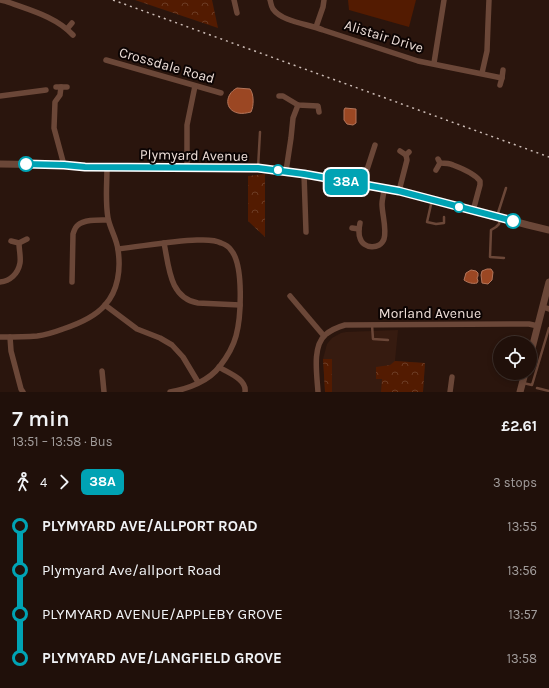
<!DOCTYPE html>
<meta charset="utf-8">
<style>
:root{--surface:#20100a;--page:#281913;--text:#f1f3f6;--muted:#a29d9c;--line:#3d302b}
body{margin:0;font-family:Karla,sans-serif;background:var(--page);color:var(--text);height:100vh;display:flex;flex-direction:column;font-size:15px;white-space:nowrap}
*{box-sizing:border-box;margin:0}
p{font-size:13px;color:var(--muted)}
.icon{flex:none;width:22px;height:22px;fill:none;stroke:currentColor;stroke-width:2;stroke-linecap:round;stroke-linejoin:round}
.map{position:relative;height:392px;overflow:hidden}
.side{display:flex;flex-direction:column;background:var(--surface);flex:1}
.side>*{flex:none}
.badge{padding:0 8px;border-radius:6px;font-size:14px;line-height:26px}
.fabs{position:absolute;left:493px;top:336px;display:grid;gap:8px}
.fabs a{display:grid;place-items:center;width:44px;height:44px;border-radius:50%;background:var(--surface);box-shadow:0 2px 6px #0003,0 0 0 1px var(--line);font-size:20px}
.map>.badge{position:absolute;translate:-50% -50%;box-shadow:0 0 0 2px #fff}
.legs{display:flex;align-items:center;gap:6px;height:44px;padding:0 12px;font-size:13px}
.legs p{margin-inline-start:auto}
.overview{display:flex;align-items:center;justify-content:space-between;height:68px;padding:0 12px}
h1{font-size:22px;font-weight:600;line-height:30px}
ul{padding:0 12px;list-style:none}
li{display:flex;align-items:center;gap:14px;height:44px;font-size:15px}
li i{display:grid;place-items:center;width:6px;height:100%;margin:0 5px;background:currentColor}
li i::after{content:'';width:10px;height:10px;margin:-5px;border:3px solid;border-radius:50%;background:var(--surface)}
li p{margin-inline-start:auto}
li:first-child i{background:linear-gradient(#0000 50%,currentColor 0)}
li:last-child i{background:linear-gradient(currentColor 50%,#0000 0)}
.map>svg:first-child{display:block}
.built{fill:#361b10}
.forest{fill:url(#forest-crowns)}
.pitch{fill:#531b01}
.water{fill:#9b4723;stroke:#b4755a}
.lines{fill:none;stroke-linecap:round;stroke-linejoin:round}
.service{stroke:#6b4738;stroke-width:2.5}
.minor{stroke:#6b4738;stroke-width:5.5}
.tertiary{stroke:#6b4738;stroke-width:7}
.rail{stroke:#cbbbb5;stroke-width:1.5;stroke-dasharray:2 4;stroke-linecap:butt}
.line-1-casing{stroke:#fff;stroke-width:9}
.line-1{stroke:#00a3b4;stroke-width:6}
.stop-1-dot{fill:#fff;stroke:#00a3b4;stroke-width:2}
.labels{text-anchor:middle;stroke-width:4;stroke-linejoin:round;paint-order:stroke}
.street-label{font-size:14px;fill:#eedfd9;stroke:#0c0403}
</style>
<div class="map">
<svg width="549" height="392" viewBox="0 0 549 392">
<defs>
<pattern id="forest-crowns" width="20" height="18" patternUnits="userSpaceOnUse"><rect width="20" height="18" fill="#531b01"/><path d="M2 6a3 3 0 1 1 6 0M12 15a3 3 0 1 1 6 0" fill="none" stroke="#6c3c25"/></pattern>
</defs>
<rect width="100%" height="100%" fill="#2a150d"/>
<polygon class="built" points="398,330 395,361 425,363 423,392 325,392 323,359 327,344 332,338 341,333 346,332"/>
<g class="forest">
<polygon points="135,0 212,0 218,28"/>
<polygon points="265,174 265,237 248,221 248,176"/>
<polygon points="323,359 332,359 332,392 325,392"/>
<polygon points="395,361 425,363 423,392 381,392 382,379 376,379 376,367 390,365"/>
</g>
<polygon class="pitch" points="348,0 416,0 409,27 349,10"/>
<g class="water">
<path d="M237 88 250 89C254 94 254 106 251 112 247 113 242 114 238 113 224 110 225 94 237 88Z"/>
<polygon points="345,108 356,109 356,123 353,125 347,124 344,120 344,110"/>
<polygon points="487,269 491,269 493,272 492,280 488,284 482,283 481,275 482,271"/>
<path d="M471 270 476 271 478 273V276L477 278 478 281 477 283C473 284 468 283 464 280L466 273Z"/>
</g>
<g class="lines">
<g class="service">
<polyline points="258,168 260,132"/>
<polyline points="432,200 427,222 436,224 444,223 444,217"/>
<polyline points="504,258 490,257 491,230 496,227 499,224 500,218 498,213 506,188"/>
<polyline points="372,325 373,339 388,340"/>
<polyline points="523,383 532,385 549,328"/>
<polyline points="537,388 549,391"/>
</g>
<g class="minor">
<path d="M0 0 5 1C29 10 55 16 73 35"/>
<polyline points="234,0 237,13"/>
<path d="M270 0C271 3 271 6 273 9 282 22 309 24 323 30L418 61 502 78 503 70"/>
<polyline points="316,27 323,7 324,0"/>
<polyline points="67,29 72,23"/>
<polyline points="106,60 221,93"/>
<polyline points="434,63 444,0"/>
<polyline points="482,73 487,51 488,24 489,0"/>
<polyline points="500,85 502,78"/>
<polyline points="56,87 67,87"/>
<polyline points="61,87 60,95 55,102 54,128 64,165"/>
<polyline points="0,96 46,90"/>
<polyline points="279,96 283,96 298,105 318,106 319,112"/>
<polyline points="400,151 406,155"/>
<path d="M438 159 440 163C444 163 449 163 453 165 461 168 475 174 480 181V185L473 211"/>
<polyline points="187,167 187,125 195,86"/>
<polyline points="436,170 440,163"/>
<polyline points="286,171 291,138 293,118 298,105"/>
<polyline points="304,174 306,232"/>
<polyline points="362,185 375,145"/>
<polyline points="399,191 407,160 406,155 409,152"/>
<path d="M360 223C359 228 358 233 360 238 363 249 380 250 384 239 387 229 382 214 382 204 382 199 384 194 384 189"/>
<polyline points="352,228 359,229"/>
<polyline points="11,241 19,243"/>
<path d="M164 243C169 266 169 298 198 303L240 305"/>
<path d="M118 249C144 246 171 241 197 240 205 240 214 239 221 243 224 244 229 247 231 250 244 265 241 318 236 336 233 347 227 357 220 366 209 381 188 389 170 392"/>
<path d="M0 282C10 281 18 274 20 263 21 257 19 250 19 243L27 239"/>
<path d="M72 282 73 234C74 231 75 227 78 225 84 219 100 220 108 220"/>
<polyline points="290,296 324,336"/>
<polyline points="105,305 137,329 160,338 172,345 183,357 198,382"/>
<polyline points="543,307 549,309"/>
<path d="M0 337C12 337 25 337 37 336 46 335 55 332 63 329 78 324 95 317 105 305 118 291 121 269 118 250 117 239 110 229 108 218 105 201 107 184 107 167"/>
<polyline points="10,337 11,351 21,389 23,392"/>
<path d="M219 367C228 373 247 379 245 392"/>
<polyline points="102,371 104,392"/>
<path d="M318 392C317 375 312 347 325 335 331 330 338 327 345 325L529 324 538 326"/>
<polyline points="450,392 452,377"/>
</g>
<g class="tertiary">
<polyline points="0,164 64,165 85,167 262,169 304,174 399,191 528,225 549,230"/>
<polyline points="530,356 549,282"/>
<polyline points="520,392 525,373"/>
</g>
<polyline class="rail" points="113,0 549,157"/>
</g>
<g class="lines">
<g class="line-1-casing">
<polyline id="line-1" points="26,164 64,165 85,167 258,168 304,174 399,191 513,221"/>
</g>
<use href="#line-1" class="line-1"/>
</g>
<g class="stop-1-dot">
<circle cx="26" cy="164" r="7"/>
<circle cx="278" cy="170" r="5"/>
<circle cx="459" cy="207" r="5"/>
<circle cx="513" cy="221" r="7"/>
</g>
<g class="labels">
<g class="street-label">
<text transform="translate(384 36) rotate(17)" y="5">Alistair Drive</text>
<text transform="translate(167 65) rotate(16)" y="5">Crossdale Road</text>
<text transform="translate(194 155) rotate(1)" y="5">Plymyard Avenue</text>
<text x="430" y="318">Morland Avenue</text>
</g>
</g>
</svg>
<div class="fabs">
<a><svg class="icon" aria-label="locate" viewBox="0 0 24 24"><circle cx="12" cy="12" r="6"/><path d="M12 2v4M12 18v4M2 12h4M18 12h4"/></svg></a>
</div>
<b class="badge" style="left:346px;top:182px;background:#00a3b4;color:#fff">38A</b>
</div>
<section class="side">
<div class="overview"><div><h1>7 min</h1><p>13:51 – 13:58 · Bus</p></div><b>£2.61</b></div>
<div class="legs"><svg class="icon" aria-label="walk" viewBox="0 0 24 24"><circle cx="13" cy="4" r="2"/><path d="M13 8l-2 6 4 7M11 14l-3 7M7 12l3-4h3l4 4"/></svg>4<svg class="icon" aria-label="forward" viewBox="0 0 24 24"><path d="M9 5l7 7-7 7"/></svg><b class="badge" style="background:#00a3b4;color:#fff">38A</b><p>3 stops</p></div>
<ul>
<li><i style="color:#00a3b4"></i><b>PLYMYARD AVE/ALLPORT ROAD</b><p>13:55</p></li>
<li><i style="color:#00a3b4"></i><span>Plymyard Ave/allport Road</span><p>13:56</p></li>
<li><i style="color:#00a3b4"></i><span>PLYMYARD AVENUE/APPLEBY GROVE</span><p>13:57</p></li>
<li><i style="color:#00a3b4"></i><b>PLYMYARD AVE/LANGFIELD GROVE</b><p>13:58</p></li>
</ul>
</section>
